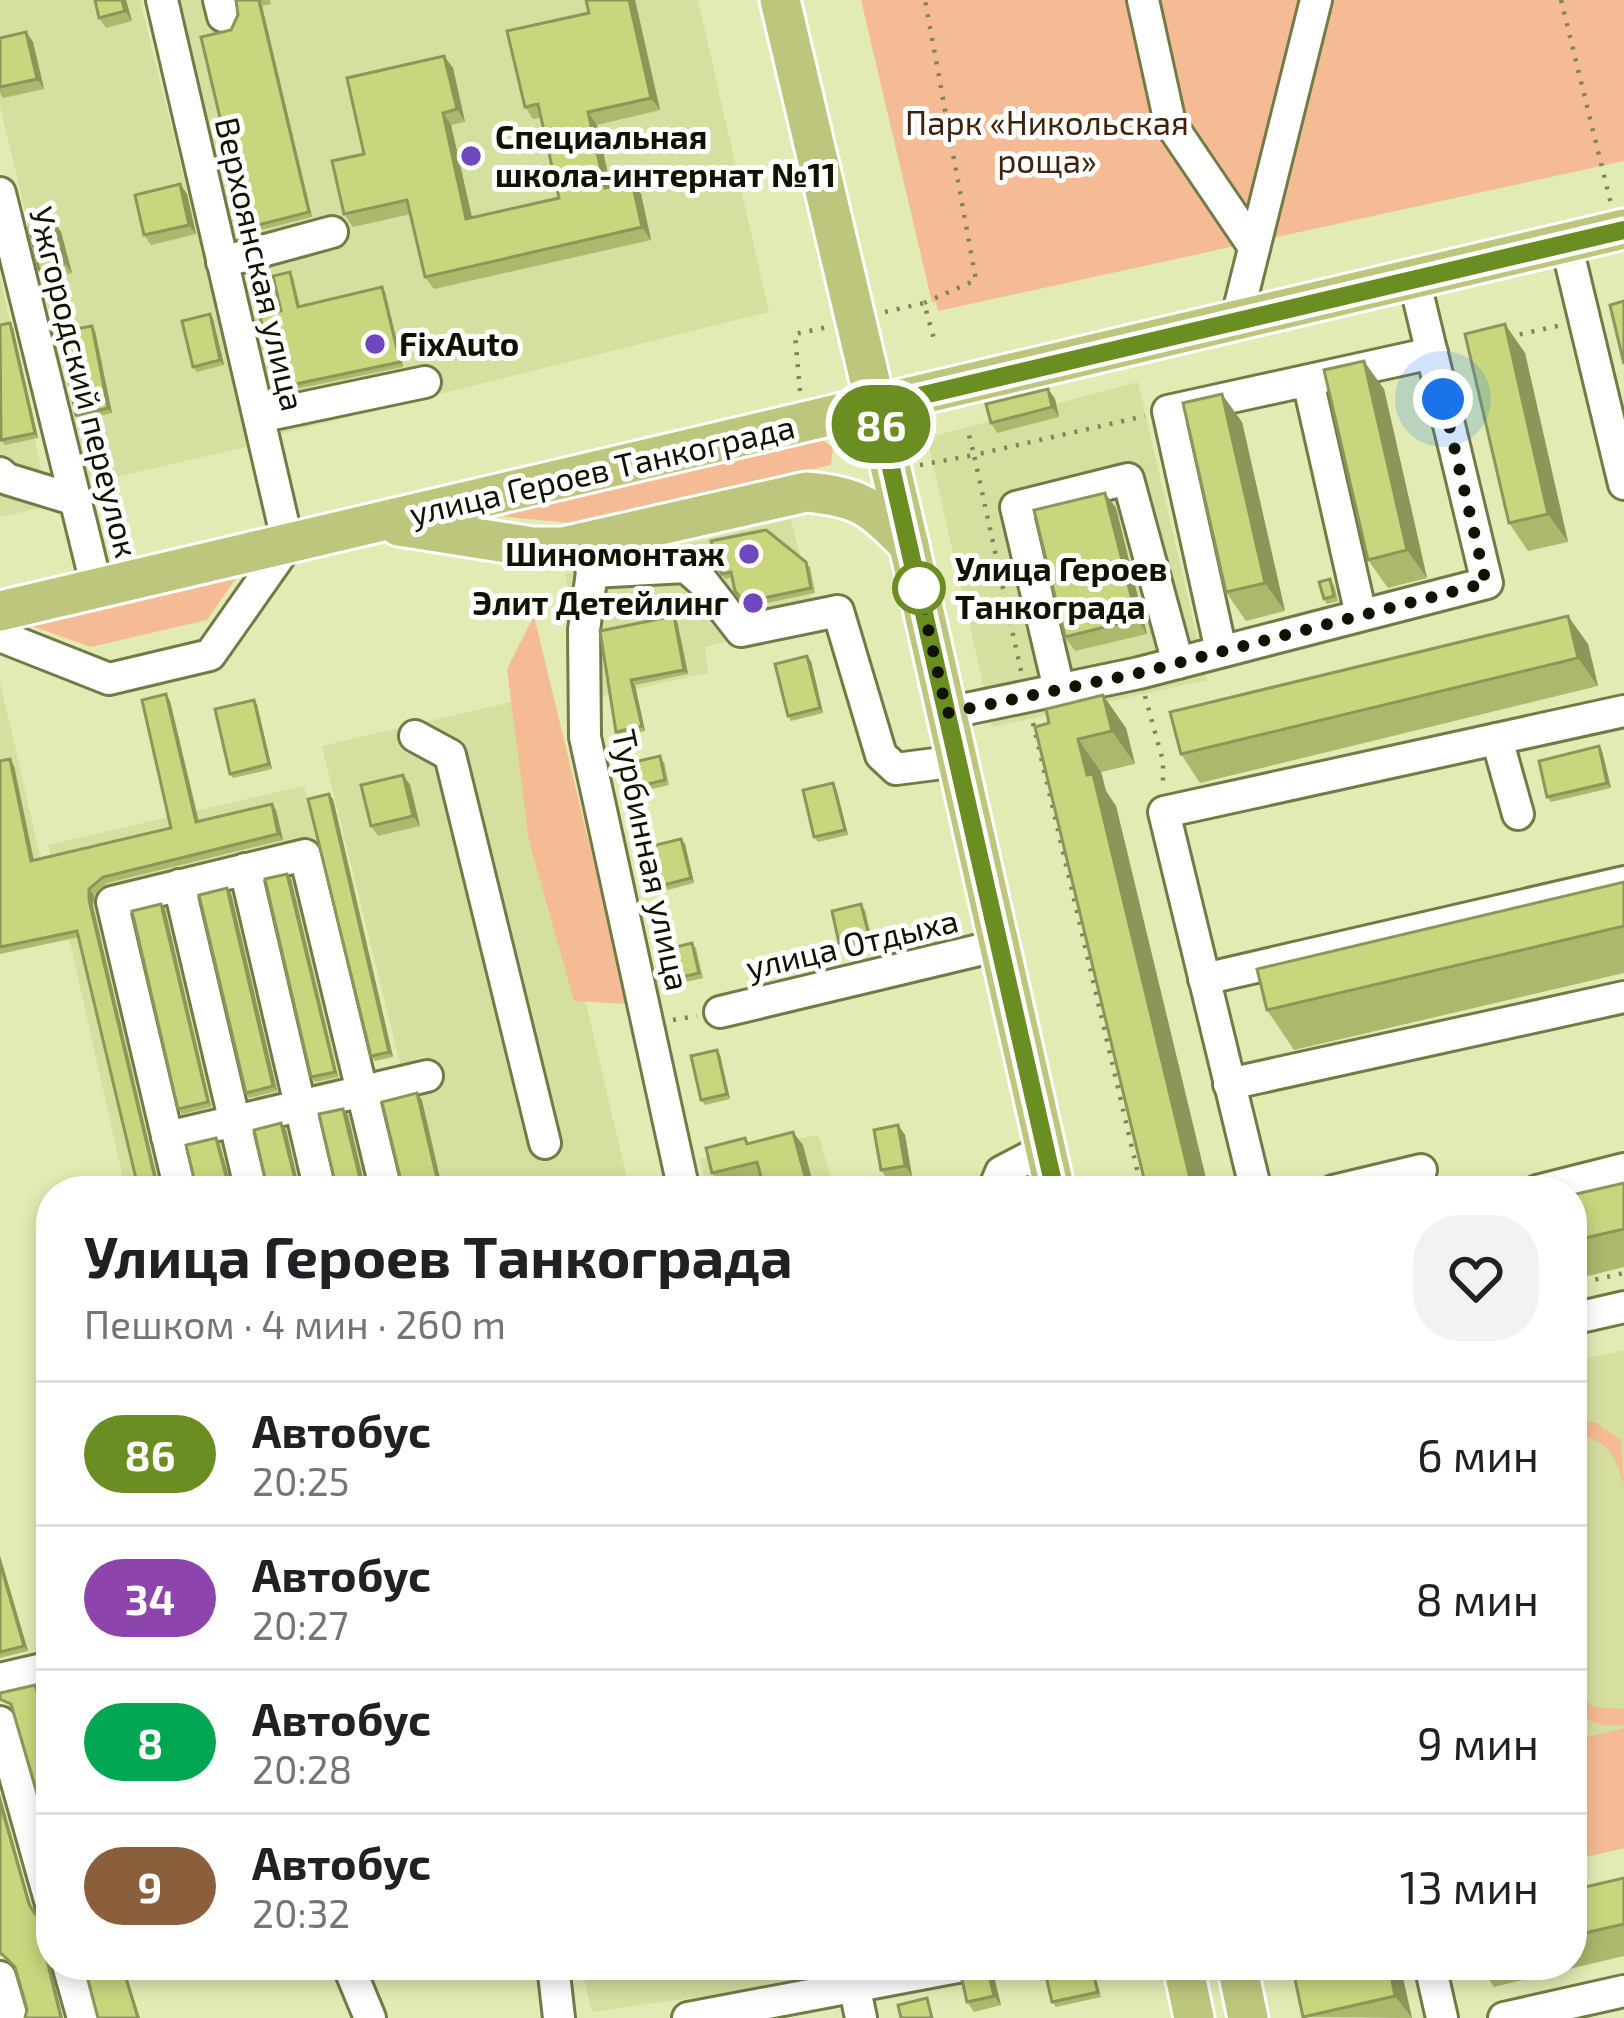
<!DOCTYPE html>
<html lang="ru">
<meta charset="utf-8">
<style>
:root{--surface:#fff;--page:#f2f2f2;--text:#202124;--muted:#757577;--line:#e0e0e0}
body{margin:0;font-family:"Exo 2",sans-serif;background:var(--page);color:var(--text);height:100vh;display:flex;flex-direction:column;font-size:45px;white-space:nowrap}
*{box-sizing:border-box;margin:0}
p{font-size:39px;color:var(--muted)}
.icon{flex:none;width:66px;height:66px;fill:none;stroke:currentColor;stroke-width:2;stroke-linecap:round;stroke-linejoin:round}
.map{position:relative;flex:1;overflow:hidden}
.panel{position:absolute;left:36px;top:1176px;width:1551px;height:804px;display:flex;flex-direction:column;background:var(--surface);border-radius:48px;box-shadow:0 6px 18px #0003}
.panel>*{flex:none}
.badge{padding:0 24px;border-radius:39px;font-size:42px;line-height:78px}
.you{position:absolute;width:60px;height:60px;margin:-30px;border:9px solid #fff;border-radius:50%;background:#1a73e8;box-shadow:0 0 0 18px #1a73e833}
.map>.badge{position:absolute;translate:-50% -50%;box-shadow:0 0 0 6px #fff}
.round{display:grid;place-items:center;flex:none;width:126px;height:126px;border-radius:48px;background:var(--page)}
.head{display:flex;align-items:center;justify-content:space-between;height:204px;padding:0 48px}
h1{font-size:57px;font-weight:700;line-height:90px}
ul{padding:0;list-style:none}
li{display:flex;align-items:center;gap:36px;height:144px;padding:0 48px;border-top:3px solid var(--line)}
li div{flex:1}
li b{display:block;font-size:45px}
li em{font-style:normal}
li .badge{min-width:132px;font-weight:700;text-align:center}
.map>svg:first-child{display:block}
.built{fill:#d5df9f}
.green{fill:#f5bb94}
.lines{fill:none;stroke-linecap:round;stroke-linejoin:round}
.minor-casing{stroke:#727a46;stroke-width:36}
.major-casing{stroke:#fff;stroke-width:45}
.path{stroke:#7f845e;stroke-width:4.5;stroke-dasharray:3 9;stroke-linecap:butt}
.minor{stroke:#fff;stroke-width:30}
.major{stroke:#bec57d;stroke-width:39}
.wall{fill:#adb86c}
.shaded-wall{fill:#8d9658}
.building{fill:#c9d67e;stroke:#8d9658;stroke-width:3}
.line-casing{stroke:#fff;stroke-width:27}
.line{stroke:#6b8e23;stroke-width:18}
.walk{stroke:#111301;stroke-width:12;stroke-dasharray:0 21.6}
.poi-dot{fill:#7147bf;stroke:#fff;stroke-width:4.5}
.stop-dot{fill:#fff;stroke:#6b8e23;stroke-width:6}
.labels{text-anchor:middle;stroke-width:10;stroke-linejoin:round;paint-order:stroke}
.park-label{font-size:33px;fill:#3f220b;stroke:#fff}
.poi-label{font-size:33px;font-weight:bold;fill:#111301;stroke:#fff;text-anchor:start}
.street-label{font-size:33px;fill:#111301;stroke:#fff}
.stop-label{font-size:33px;font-weight:bold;fill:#111301;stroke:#fff;text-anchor:start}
</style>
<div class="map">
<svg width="1624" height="2018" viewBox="0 0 1624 2018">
<rect width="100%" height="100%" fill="#e2ebb3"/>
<g class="built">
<polygon points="0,0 140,0 250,446 90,483 0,106"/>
<polygon points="174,0 698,0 769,312 272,436"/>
<polygon points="0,276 49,506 0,517"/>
<polygon points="1138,382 1207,680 993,727 927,438"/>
<polygon points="791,519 816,620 705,647 708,673 594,698 565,574"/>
<polygon points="0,681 58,935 0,952"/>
<polygon points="515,701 630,1191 126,1191 48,845 304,786 372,1098 433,1085 426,1056 400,1064 322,746"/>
<polygon points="818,1135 835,1191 707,1191 700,1159"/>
<polygon points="1624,1350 1624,1848 1572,1861 1572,1362"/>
<polygon points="581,1965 823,1965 826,1979 592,2012"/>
</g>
<g class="green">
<polygon points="861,0 1624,0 1624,161 938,311 936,302 932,302"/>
<polygon points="821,439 833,448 831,465 570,523 499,516"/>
<polygon points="236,578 207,620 91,647 32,626"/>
<polygon points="534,616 628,1004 574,1001 529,841 507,669"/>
<path d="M1572 1418 1597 1423 1621 1440 1624 1486C1617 1456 1605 1437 1572 1433Z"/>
<path d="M1572 1689 1594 1707 1624 1709V1725C1604 1727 1588 1723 1572 1711Z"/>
<polygon points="1624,1728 1624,1848 1572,1860 1572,1741"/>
</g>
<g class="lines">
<g class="minor-casing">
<g id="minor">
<polyline points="219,0 223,16"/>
<polyline points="1143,0 1170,123 1254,247"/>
<polyline points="0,193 97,588"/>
<polyline points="1566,243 1624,484"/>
<polyline points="222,262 332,232"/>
<polyline points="1236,321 1316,0"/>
<polyline points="1308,381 1361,615"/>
<polyline points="259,417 425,382"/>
<polyline points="0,473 7,479 76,500"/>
<polyline points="585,542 592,572 584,630 585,737 684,1191"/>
<polyline points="592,572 686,567 703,582 741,631 838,611 881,755 896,769 958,761"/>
<polyline points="0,636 109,679 210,655 288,544 162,0"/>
<polyline points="1221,651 1168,411 1432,353"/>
<polyline points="1059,689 1016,507 1128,479 1178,663"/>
<polyline points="947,713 1139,673 1487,583 1414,279"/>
<polyline points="415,736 450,755 545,1143"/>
<polyline points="1497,739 1518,814"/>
<polyline points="245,869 320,1191"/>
<polyline points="179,885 251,1191"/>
<polyline points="1204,979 1624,882"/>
<polyline points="720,1012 1000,945"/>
<polyline points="1229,1084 1624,997"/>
<polyline points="167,1137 427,1076"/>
<polyline points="180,1191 112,902 305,855 386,1191"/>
<polyline points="993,1191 1001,1172 1045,1149"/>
<polyline points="1256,1191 1164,812 1624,711"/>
<polyline points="1333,1191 1421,1170"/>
<polyline points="1537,1191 1624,1169"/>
<polyline points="1572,1319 1624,1307"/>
<polyline points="0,1679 51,1667"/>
<polyline points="0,1722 51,1904"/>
<polyline points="68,1965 83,2018"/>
<polyline points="348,1965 370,2018"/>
<polyline points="553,1965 559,2018"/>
<polyline points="850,1965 861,2018"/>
<polyline points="1430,1965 1442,2018"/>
<polyline points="0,1977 12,2018"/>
<polyline points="688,2018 968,1965"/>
<polyline points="1504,2018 1624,1991"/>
</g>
</g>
<g class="major-casing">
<g id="major">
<polyline points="780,0 909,546 1055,1191"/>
<path d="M399 526 533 547H563L806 492C861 497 870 506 909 545"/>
<polyline points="0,611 1624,229"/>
<polyline points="1183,1965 1194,2018"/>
<polyline points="1237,1965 1248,2018"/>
</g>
</g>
<g class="path">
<polyline points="1561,0 1611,204"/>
<polyline points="924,303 976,280 925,0"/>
<polyline points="885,312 924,303 934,339"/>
<polyline points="1508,337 1562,325"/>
<polyline points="800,391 795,334 828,327"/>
<polyline points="920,465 974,455 967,427"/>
<polyline points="1021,671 974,455 1145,416"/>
<polyline points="1145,696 1163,761 1163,784"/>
<polyline points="1033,723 1142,1191"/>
<polyline points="673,1020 697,1016"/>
<polyline points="1572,1285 1624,1273"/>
</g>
<use href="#minor" class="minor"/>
<use href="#major" class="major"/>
</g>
<g class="wall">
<polygon points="95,0 126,0 132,21 106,28 99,18"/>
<polygon points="236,0 270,0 271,4 262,6 312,217 249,233 246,228 231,30 238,15"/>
<polygon points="586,0 635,0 660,110 597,125 611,187 641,194 651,240 434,289 425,277 411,214 353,227 344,214 364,154 444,56 453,68 465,122 451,125 472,217 559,198 541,118 533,119 525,107 589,13"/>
<polygon points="26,32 33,42 44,89 3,98 0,93 0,38"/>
<polygon points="180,184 187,194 196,234 151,245 144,235"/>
<polygon points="54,222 61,232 72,273 46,280 39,270"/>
<polygon points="293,277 300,306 382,287 385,292 403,367 281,392 277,388 281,311"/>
<polygon points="210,314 213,319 224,365 197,372 193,367"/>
<polygon points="10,323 13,328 38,438 5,445 1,440"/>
<polygon points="92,326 95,331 112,413 80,420 76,415"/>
<polygon points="1525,353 1568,542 1528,551 1509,523"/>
<polygon points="1048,389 1055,399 1059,417 997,433 991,423"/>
<polygon points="1384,389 1427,578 1388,588 1368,560"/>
<polygon points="1242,422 1285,611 1246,621 1226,592"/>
<polygon points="1116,508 1147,634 1075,651 1065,637"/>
<polygon points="810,566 815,593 747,607 735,591 732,577 725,579 717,567"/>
<polygon points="1334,584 1338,601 1327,604 1324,599"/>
<polygon points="674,616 677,621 688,674 635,685 645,731 619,737 616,732 600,631"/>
<polygon points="1588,644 1598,686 1200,783 1181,754"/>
<polygon points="811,661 823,713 791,721 788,716"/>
<polygon points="254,700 257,705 272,769 233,778 230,774"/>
<polygon points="170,701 199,821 272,804 276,810 283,840 107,883 94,895 93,906 160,1191 139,1191 79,937 0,954 0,761 10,759 14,766 34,860 171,828"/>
<polygon points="1035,727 1126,728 1135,764 1101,772 1106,791 1116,806 1209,1191 1147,1191"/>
<polygon points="1599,746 1602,751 1611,788 1551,802 1547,797"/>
<polygon points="664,761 669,785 643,791 640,786"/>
<polygon points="403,775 410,785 420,826 378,836 371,826"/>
<polygon points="833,783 836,788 848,835 818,842 814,837"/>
<polygon points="333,799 393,1057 375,1061 371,1056"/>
<polygon points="685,844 694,883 656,893 652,888"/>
<polygon points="287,874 291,879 338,1077 315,1082 311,1077"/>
<polygon points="1624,882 1624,973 1294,1050 1267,1010"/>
<polygon points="231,893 277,1091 249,1098 246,1093"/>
<polygon points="161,904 165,909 211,1107 182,1114 178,1109"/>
<polygon points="865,909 872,941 843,948 839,943"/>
<polygon points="692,943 696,948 703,978 677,984 674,979"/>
<polygon points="720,1055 730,1099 705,1105 701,1100"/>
<polygon points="898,1125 905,1135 912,1176 888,1180 881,1170"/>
<polygon points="749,1143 803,1145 761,1177 722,1187 712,1173"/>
<polygon points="1624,1183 1624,1267 1572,1280 1572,1195"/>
<polygon points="0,1556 28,1651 0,1658"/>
<polygon points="1624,1878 1624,1956 1494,1987 1479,1965 1572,1965 1572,1890"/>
<polygon points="1093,1965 1101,1997 1056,2007 1052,2002"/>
<polygon points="1400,1965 1412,2018 1303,2017"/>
<polygon points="987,1967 994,1977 1001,2005 974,2012 967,2002"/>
</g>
<g class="shaded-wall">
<polygon points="122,0 126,0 132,21 125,11"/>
<polygon points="629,0 635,0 660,110 651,98"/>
<polygon points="259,1 262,6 312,217 309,212"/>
<polygon points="26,32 33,42 44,89 37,79"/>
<polygon points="444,56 453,68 465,122 457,109"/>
<polygon points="588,112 597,125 614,201 605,188"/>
<polygon points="443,113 451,125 475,231 466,219"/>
<polygon points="632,182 641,194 651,240 642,227"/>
<polygon points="180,184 187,194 196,234 189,225"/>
<polygon points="54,222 61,232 72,273 65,263"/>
<polygon points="382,287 385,292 403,367 400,362"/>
<polygon points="210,314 213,319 224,365 220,360"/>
<polygon points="10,323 13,328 38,438 35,433"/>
<polygon points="1505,324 1525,353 1568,542 1548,514"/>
<polygon points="92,326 95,331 112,413 108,408"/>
<polygon points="1364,361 1384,389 1427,578 1407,550"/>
<polygon points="1048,389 1055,399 1059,417 1052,407"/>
<polygon points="1222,394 1242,422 1285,611 1265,583"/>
<polygon points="1105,493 1116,508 1147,634 1137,619"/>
<polygon points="674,616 677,621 688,674 684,670"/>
<polygon points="1568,616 1588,644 1598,686 1578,658"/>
<polygon points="807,656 811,661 823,713 820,708"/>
<polygon points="631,680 635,685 645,731 642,726"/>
<polygon points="166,694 170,701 200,828 196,822"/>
<polygon points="1103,695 1126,728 1135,764 1112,731"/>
<polygon points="254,700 257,705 272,769 269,764"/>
<polygon points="1078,739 1101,772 1106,791 1116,806 1209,1191 1193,1191"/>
<polygon points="1599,746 1602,751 1611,788 1607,783"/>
<polygon points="10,759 14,766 35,867 31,861"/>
<polygon points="403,775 410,785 420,826 413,816"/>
<polygon points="833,783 836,788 848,835 845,830"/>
<polygon points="329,794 333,799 393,1057 389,1052"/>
<polygon points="272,804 276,810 283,840 278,834"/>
<polygon points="681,839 685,844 694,883 691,878"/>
<polygon points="287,874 291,879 338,1077 335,1072"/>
<polygon points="227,888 231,893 277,1091 273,1086"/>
<polygon points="89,889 94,895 93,906 160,1191 158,1191 89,900"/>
<polygon points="161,904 165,909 211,1107 208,1102"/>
<polygon points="717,1050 720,1055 730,1099 727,1094"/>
<polygon points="417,1093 422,1100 443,1191 440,1191"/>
<polygon points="343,1109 348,1115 366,1191 363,1191"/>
<polygon points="281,1123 286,1129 300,1191 297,1190"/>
<polygon points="898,1125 905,1135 912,1176 905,1166"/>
<polygon points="793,1132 803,1145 815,1191 809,1191"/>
<polygon points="216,1138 220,1145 233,1191 230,1191"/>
<polygon points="0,1556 28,1651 24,1646 0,1563"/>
<polygon points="0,1794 32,1909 29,1904 0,1802"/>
<polygon points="50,1947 51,1957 49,1961 63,2018 61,2018 46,1956"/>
<polygon points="122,1965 123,1965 140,2018 138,2018"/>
<polygon points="1389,1965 1400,1965 1412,2018 1395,1996"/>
<polygon points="987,1967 994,1977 1001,2005 994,1996"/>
</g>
<g class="building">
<polygon points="95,0 122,0 125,11 99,18"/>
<polygon points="236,0 261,0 259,1 309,212 246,228 201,37 231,30 238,15"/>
<polygon points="586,0 629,0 651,98 588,112 605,188 632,182 642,227 425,277 407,200 344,214 332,161 364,154 347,78 444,56 457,109 443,113 466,219 559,198 538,104 525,107 507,31 589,13"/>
<polygon points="26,32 37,79 0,87 0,38"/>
<polygon points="180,184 189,225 144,235 135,195"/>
<polygon points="54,222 65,263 39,270 29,228"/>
<polygon points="290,272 298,307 382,287 400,362 277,388 260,316 281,311 273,276"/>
<polygon points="1624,301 1624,364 1610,305"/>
<polygon points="210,314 220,360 193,367 182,321"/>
<polygon points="10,323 35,433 1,440 0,325"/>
<polygon points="1505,324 1548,514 1509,523 1465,334"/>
<polygon points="92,326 108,408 76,415 59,332"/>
<polygon points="1364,361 1407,550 1368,560 1324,370"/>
<polygon points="1048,389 1052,407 991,423 986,404"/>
<polygon points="1222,394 1265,583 1226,592 1183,403"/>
<polygon points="1105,493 1137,619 1065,637 1034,510"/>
<polygon points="766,530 806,562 811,588 744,602 735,591 731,572 722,574 717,567 711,541"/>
<polygon points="1330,579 1334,596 1324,599 1319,582"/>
<polygon points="674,616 684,670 631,680 642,726 616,732 600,631"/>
<polygon points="1568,616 1578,658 1181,754 1170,712"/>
<polygon points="807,656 820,708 788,716 775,664"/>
<polygon points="166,694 196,822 272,804 278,834 103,877 89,889 89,900 158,1191 139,1191 77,931 0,947 0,761 10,759 31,861 171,828 142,700"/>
<polygon points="1103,695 1112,731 1078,739 1087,775 1093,774 1193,1191 1147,1191 1035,727 1049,723 1046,709"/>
<polygon points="254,700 269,764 230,774 215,709"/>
<polygon points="1599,746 1607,783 1547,797 1539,761"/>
<polygon points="660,756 665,780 640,786 634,762"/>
<polygon points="403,775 413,816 371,826 361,785"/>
<polygon points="833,783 845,830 814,837 803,790"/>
<polygon points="329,794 389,1052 371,1056 308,799"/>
<polygon points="681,839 691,878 652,888 643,848"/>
<polygon points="287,874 335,1072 311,1077 265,879"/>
<polygon points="1624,882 1624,926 1267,1010 1257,969"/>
<polygon points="227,888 273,1086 246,1093 199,895"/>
<polygon points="161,904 208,1102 178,1109 132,911"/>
<polygon points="861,904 869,936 839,943 832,911"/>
<polygon points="692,943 699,973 674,979 667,949"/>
<polygon points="717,1050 727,1094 701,1100 691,1056"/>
<polygon points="417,1093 440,1191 398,1191 401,1181 382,1102"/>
<polygon points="343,1109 363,1191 364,1191 332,1191 335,1182 319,1114"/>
<polygon points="281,1123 298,1191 263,1191 266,1182 254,1130"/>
<polygon points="898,1125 905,1166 881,1170 874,1130"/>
<polygon points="793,1132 809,1191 765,1191 757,1162 712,1173 706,1148 745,1138 747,1144"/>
<polygon points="216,1138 230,1191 191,1191 195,1182 186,1145"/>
<polygon points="1624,1183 1624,1229 1572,1241 1572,1195"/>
<polygon points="0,1563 24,1646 0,1652"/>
<polygon points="35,1685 51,1735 51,1841 11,1704 0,1699 0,1693"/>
<polygon points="0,1802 29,1904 35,1914 51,1918 51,1947 46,1956 61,2018 25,2018 27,2009 15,1967 2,1954 0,1954"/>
<polygon points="1624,1878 1624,1924 1572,1936 1572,1890"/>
<polygon points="84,1965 122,1965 138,2018 98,2018"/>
<polygon points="1075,1965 1091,1965 1098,1992 1052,2002 1045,1972"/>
<polygon points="1292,1965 1389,1965 1395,1996 1303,2017"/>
<polygon points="987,1967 994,1996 967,2002 961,1975"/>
<polygon points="927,1998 932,2018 901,2018 898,2005"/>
</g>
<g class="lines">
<g class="line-casing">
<polyline id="line" points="1055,1191 877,406 1624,230"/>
</g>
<use href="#line" class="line"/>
<polyline class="walk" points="919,588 947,713 1139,673 1486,583 1443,399"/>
</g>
<g class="poi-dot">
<circle cx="471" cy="156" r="12"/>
<circle cx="375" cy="344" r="12"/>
<circle cx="749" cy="554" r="12"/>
<circle cx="753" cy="603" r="12"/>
</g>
<circle class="stop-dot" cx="919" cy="588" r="24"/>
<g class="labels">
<g class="park-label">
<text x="1047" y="135">Парк «Никольская<tspan x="1047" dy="38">роща»</tspan></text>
</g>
<g class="poi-label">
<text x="495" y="149">Специальная<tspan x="495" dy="38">школа-интернат №11</tspan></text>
<text x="399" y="356">FixAuto</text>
<text x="725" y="566" text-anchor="end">Шиномонтаж</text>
<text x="729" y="615" text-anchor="end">Элит Детейлинг</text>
</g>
<g class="street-label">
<text transform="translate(260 264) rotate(77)" y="12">Верхоянская улица</text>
<text transform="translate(84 382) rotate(76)" y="12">Ужгородский переулок</text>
<text transform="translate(602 470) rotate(-13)" y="12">улица Героев Танкограда</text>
<text transform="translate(651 860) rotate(78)" y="12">Турбинная улица</text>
<text transform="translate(852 944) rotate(-13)" y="12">улица Отдыха</text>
</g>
<g class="stop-label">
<text x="955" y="581">Улица Героев<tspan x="955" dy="38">Танкограда</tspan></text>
</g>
</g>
</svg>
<div class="you" style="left:1443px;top:399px"></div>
<b class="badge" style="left:881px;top:424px;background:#6b8e23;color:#fff">86</b>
<section class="panel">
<div class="head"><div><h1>Улица Героев Танкограда</h1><p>Пешком · 4 мин · 260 m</p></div><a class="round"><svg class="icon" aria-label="heart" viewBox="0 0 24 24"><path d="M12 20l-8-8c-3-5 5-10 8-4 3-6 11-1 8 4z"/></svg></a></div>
<ul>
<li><span class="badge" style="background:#6b8e23;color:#fff">86</span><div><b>Автобус</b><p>20:25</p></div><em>6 мин</em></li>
<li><span class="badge" style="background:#8e44ad;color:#fff">34</span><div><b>Автобус</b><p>20:27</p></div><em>8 мин</em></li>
<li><span class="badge" style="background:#00a651;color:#fff">8</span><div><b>Автобус</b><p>20:28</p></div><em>9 мин</em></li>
<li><span class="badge" style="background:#8b5e3c;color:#fff">9</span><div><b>Автобус</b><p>20:32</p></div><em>13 мин</em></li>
</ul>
</section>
</div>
